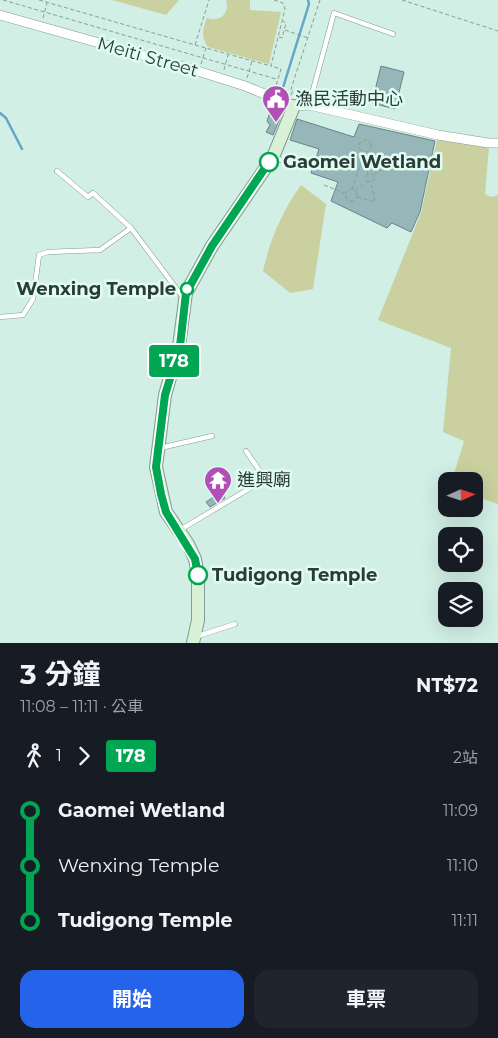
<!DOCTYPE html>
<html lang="zh-TW">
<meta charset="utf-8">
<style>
:root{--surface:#171b24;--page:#20242c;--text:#f1f3f6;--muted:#9ea1a6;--accent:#2563eb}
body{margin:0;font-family:Montserrat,"Noto Sans TC",sans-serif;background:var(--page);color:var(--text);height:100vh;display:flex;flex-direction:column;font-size:19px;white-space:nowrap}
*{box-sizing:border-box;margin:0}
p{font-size:16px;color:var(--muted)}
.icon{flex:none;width:28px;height:28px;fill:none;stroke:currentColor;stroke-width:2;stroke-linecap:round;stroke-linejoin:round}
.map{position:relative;height:643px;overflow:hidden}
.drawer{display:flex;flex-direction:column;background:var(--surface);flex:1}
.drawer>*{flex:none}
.badge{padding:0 10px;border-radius:4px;font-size:18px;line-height:32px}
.needle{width:32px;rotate:87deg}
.controls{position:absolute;left:438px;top:472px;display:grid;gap:10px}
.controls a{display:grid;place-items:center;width:45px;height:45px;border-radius:10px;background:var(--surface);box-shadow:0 5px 20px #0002;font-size:25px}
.map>.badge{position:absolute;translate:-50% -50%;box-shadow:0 0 0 2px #fff}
.legs{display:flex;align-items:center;gap:8px;height:55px;padding:0 20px;font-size:16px}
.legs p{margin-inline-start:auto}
.headline{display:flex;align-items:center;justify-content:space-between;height:85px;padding:0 20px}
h1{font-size:28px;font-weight:700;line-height:38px}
.primary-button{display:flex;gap:10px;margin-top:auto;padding:10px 20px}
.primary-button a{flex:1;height:58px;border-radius:15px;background:var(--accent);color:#fff;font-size:20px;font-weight:700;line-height:58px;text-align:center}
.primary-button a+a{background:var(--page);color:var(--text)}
ul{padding:0 20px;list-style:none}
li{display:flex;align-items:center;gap:18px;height:55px;font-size:19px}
li i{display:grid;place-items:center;width:8px;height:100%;margin:0 6px;background:currentColor}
li i::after{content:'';width:12px;height:12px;margin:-6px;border:4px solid;border-radius:50%;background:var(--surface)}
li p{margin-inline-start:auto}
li:first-child i{background:linear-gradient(#0000 50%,currentColor 0)}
li:last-child i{background:linear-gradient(currentColor 50%,#0000 0)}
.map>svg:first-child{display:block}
.green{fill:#cad09f}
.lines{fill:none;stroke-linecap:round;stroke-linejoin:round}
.stream{stroke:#67a4c6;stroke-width:2.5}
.building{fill:#97b6b9;stroke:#688589}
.lane-casing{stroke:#819d94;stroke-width:5.5}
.street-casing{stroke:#819d94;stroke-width:10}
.secondary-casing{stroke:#819d94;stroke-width:14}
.path{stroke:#889e96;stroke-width:1;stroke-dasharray:4 2.5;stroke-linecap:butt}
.lane{stroke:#fff;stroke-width:4.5}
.street{stroke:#fff;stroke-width:9}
.secondary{stroke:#d8f1d7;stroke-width:12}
.line-1-casing{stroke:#fff;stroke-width:11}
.line-1{stroke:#00a651;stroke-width:8}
.stop-1-dot{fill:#fff;stroke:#00a651;stroke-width:2.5}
.labels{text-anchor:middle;stroke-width:5;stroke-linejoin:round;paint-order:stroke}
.street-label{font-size:18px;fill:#2e3a36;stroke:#defcf2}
.poi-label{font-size:18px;fill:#2e3a36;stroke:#defcf2;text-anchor:start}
.stop-label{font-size:18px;font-weight:bold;fill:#2e3a36;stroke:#defcf2;text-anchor:start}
</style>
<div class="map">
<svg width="498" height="643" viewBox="0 0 498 643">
<rect width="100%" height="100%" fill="#d1efe5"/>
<g class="green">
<polygon points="112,0 179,0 166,15"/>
<path d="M226 0H250V10L281 12 269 64 208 47C201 36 202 30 207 18 220 23 230 13 226 0Z"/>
<polygon points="437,140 489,147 485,194 491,197 498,195 498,504 474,496 474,481 452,481 464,441 443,432 451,348 378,320 421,213"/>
<path d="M301 185 326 204 313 289 290 293 263 271C270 239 282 212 301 185Z"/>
</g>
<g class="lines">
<g class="stream">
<polyline points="281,94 309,4 308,0"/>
<polyline points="0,113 6,118 22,149"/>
</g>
</g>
<g class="building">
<polygon points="381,66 404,72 395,109 372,103"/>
<polygon points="270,112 281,116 273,135 266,132 270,125 267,121"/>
<polygon points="297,119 354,137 359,124 435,141 420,212 411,232 392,223 387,228 331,201 338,182 311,173 319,149 290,140"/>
<polygon points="221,492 225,498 210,507 206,502"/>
</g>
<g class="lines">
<g class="lane-casing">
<g id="lane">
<polyline points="309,105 334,13 393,34"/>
<polyline points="273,157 291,164"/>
<polyline points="57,171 88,197 93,193 131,228"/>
<polyline points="0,317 23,315 33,299 39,255 48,252 100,250 131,228 182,296"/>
<polyline points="160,448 212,436"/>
<polyline points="180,530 262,481 264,477 246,451"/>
<polyline points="195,637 235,624"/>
</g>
</g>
<g class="street-casing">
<polyline id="street" points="0,15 188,68 245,86 294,106 309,105 438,135 488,143 498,143"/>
</g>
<g class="secondary-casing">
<polyline id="secondary" points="193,643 198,620 198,575 195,559 188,544 166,512 156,467 165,395 179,346 186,293 212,246 273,157 294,106"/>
</g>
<g class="path">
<polyline points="3,0 276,79"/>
<polyline points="39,0 195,45 209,0"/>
<polyline points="274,0 283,3 285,9 271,66 281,69 275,89"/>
<polyline points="402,0 498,31"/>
<polyline points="43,18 47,3"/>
<polyline points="285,30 308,38"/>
<polyline points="279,37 282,38 286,23 283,21"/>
<polyline points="195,45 271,66"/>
<polyline points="201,64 206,48"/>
<polyline points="224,70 228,55"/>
<polyline points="247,78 252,61"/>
<polyline points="291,95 293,90 291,89 320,0"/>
<circle cx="365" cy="146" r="6"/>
<circle cx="370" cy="178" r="4"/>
<polyline points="368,174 364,154 394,159"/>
<polyline points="374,175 394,159"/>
<polyline points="324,185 344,193"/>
<circle cx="351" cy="195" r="6"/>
<polyline points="352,189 364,155"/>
<polyline points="355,190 368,182"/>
<polyline points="357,197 375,202 371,182"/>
</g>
<use href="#lane" class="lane"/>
<use href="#street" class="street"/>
<use href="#secondary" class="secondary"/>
</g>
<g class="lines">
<g class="line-1-casing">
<polyline id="line-1" points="198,575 195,559 166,512 161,494 156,467 165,395 180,346 186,293 212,246 269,162"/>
</g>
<use href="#line-1" class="line-1"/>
</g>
<defs>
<g id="civic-pin" transform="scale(1.4375)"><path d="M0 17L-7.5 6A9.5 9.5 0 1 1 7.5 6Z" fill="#b24fb6" stroke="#defcf2"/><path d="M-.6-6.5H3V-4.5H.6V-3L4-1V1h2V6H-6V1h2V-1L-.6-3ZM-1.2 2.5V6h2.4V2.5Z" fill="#fff"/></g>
<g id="temple-pin" transform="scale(1.4375)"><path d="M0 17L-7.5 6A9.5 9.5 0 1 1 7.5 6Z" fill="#b24fb6" stroke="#defcf2"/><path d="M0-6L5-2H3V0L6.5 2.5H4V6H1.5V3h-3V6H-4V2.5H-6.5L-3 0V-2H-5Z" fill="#fff"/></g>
</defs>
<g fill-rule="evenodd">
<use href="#civic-pin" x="276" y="99"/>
<use href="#temple-pin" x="218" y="480"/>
</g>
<g class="stop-1-dot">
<circle cx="269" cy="162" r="9"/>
<circle cx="187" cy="289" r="6"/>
<circle cx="198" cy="575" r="9"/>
</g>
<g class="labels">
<g class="street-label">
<text transform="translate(148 57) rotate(16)" y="6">Meiti Street</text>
</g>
<g class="poi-label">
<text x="295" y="105">漁民活動中心</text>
<text x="237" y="486">進興廟</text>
</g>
<g class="stop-label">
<text x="283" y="168">Gaomei Wetland</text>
<text x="176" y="295" text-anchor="end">Wenxing Temple</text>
<text x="212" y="581">Tudigong Temple</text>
</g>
</g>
</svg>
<div class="controls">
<a><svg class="needle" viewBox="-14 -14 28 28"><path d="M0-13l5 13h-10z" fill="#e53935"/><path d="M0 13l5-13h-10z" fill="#9ea1a6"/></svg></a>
<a><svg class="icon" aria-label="locate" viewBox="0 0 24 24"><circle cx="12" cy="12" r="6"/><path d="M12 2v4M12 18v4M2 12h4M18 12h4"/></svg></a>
<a><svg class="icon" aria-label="layers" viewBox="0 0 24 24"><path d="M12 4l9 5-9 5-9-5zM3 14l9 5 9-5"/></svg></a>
</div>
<b class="badge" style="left:174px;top:361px;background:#00a651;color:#fff">178</b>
</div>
<section class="drawer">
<div class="headline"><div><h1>3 分鐘</h1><p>11:08 – 11:11 · 公車</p></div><b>NT$72</b></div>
<div class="legs"><svg class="icon" aria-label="walk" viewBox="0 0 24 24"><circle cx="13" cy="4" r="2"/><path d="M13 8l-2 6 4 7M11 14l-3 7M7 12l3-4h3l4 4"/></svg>1<svg class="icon" aria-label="forward" viewBox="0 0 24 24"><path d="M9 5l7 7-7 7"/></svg><b class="badge" style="background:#00a651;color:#fff">178</b><p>2站</p></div>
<ul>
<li><i style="color:#00a651"></i><b>Gaomei Wetland</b><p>11:09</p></li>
<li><i style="color:#00a651"></i><span>Wenxing Temple</span><p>11:10</p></li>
<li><i style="color:#00a651"></i><b>Tudigong Temple</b><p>11:11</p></li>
</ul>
<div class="primary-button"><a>開始</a><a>車票</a></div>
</section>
